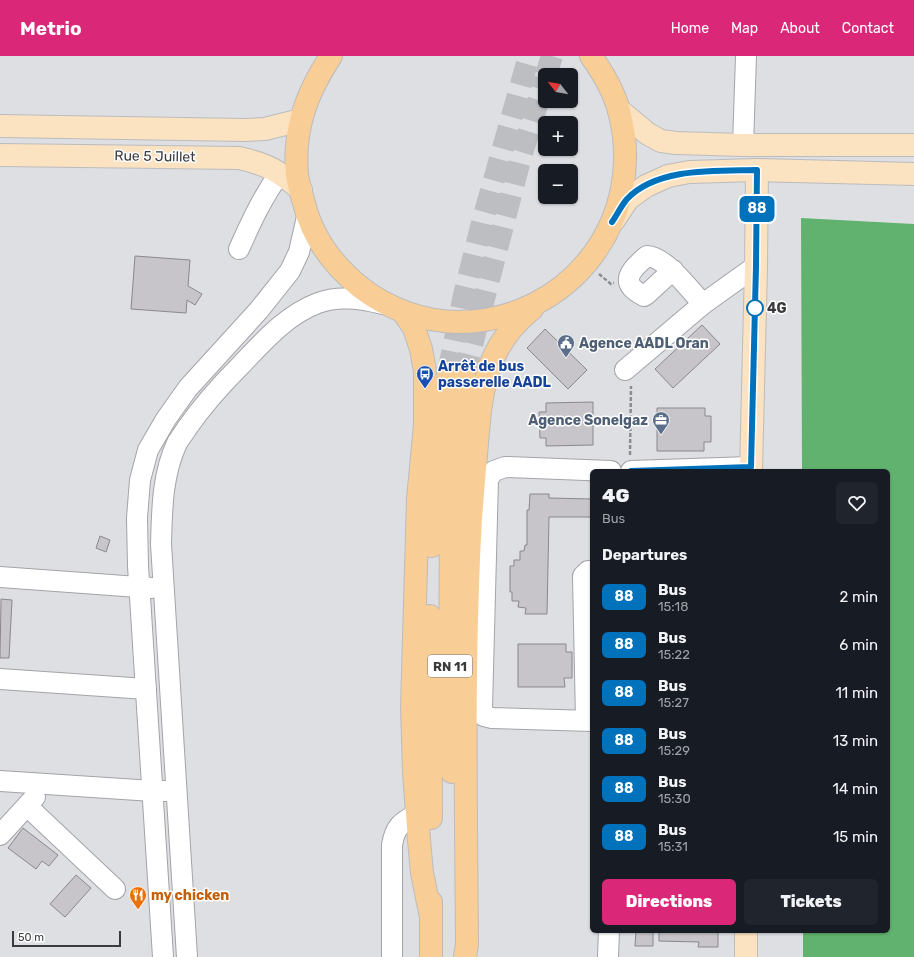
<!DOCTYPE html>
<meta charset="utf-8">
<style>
:root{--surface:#171b24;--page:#20242c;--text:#f1f3f6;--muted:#9ea1a6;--accent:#db2777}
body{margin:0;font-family:Rubik,sans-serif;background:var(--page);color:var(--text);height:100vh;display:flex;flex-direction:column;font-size:15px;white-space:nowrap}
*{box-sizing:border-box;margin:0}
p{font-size:13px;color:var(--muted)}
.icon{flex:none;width:22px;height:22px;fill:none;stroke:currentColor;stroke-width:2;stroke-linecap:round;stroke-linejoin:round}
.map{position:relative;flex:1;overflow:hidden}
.drawer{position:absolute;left:590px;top:413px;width:300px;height:464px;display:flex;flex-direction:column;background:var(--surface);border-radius:6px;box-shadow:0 1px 3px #0004}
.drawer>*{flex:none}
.badge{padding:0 8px;border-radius:6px;font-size:14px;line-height:26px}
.needle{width:26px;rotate:301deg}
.controls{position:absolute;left:538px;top:12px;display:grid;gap:8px}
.controls a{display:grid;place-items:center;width:40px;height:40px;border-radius:6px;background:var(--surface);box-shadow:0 1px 3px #0004;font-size:20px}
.scale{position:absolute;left:12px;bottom:10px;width:109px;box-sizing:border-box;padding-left:4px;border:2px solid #3b3b3d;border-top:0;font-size:11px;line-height:14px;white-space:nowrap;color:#3b3b3d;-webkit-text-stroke:3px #fff;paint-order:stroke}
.map>.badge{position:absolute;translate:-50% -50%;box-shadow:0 0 0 2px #fff}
h2{padding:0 12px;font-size:15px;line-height:36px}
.round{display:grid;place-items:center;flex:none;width:42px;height:42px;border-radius:6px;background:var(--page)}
.overview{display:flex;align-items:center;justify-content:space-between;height:68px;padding:0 12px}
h1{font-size:19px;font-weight:800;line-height:30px}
.button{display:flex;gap:8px;margin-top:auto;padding:8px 12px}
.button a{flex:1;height:46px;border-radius:6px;background:var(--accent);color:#fff;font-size:16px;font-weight:800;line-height:46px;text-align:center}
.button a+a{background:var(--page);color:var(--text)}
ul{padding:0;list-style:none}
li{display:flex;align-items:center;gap:12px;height:48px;padding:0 12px}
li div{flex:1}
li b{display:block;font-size:15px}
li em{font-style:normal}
li .badge{min-width:44px;font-weight:700;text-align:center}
header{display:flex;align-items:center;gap:24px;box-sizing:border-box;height:56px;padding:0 20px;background:var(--accent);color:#fff}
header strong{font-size:19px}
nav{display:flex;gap:22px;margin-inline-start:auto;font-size:14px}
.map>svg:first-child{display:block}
.forest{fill:#61b26e}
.building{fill:#c7c5c9;stroke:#8a888c}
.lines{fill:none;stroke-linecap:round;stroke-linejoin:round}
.highway-tunnel{stroke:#bdbec2;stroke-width:22;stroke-dasharray:22 11;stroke-linecap:butt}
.minor-casing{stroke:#a3a3a8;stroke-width:22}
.major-casing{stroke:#bcbcbd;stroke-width:24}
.highway-casing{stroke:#bcbcbd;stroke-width:24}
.path{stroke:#8b8c8f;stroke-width:2.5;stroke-dasharray:4 2;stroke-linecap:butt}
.minor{stroke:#fff;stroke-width:20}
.major{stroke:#fbe2c0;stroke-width:22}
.highway{stroke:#f9ce96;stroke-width:22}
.line-casing{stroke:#fff;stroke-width:9}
.line{stroke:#0072bc;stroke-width:6}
.stop-dot{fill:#fff;stroke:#0072bc;stroke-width:2}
.labels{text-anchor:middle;stroke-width:3;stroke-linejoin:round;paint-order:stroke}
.shield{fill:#fff;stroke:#767677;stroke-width:1}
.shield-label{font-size:13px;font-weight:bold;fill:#3b3b3d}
.street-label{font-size:14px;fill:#3b3b3d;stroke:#fff}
.stop-label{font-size:14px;font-weight:bold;fill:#3b3b3d;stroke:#fff;text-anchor:start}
.service-label{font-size:14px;font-weight:bold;fill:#4e5e75;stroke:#fff;text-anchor:start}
.transit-label{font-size:14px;font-weight:bold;fill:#164399;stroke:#fff;text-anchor:start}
.food-label{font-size:14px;font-weight:bold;fill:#c56008;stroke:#fff;text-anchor:start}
</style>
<header>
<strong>Metrio</strong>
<nav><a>Home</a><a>Map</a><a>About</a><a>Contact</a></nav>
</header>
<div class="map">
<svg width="914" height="901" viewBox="0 0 914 901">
<rect width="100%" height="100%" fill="#dedfe3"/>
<polygon class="forest" points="801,162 914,168 914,901 803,901 803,875 888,875 888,415 802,415"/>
<g class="building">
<polygon points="135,200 190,204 188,230 202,238 195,249 187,244 186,257 131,253"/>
<polygon points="702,269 720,288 673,332 655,313"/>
<polygon points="545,273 587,314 568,333 527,292"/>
<polygon points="593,346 593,389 546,390 546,382 540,382 539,356 546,356 546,347"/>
<polygon points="657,352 705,352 705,360 711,360 711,386 704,386 704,395 657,395"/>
<polygon points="530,438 549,438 549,442 592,443 592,461 549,461 547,558 525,558 526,552 518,551 519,545 512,545 512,536 510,536 510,510 514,510 514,504 520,504 520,495 524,495 525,489 527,489 527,454 529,454"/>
<polygon points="100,480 110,484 106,496 96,492"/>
<polygon points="1,543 12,544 9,602 0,602"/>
<polygon points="518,588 566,588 566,596 572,596 572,622 564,622 565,631 518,631"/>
<polygon points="23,772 58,799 49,810 42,805 36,813 8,792"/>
<polygon points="76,819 91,832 65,861 50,848"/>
<polygon points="636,875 653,875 653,890 635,890"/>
<polygon points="659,875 718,875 718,891 698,891 699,886 659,885"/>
</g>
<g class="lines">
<g class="highway-tunnel">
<polyline points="546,19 552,0"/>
<polyline points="448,317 464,239 483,163 529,0"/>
<polyline points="464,320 520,104 545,23"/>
</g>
<g class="minor-casing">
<g id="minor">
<polyline points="743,89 746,0"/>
<path d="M239 193C251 166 263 140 280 117"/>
<path d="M673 214 647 238 644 240C618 227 630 214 647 200 666 201 690 234 703 248"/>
<polyline points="625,314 703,248 756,210"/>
<polyline points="631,415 751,411"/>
<polyline points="0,521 152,532"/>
<polyline points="0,623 146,633"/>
<polyline points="586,664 583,520 588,515 592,515"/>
<polyline points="592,665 492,662 484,660 482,652 488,423 494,415 505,411 611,415"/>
<polyline points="0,725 153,735 166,735"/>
<polyline points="27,750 115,833"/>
<polyline points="0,779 35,741"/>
<polyline points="163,901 138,510 137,462 140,424 148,394 166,363 188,332 259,254 290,215 299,196 307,161"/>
<path d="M187 901 161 488C162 454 162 419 177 387 180 382 184 377 187 372 203 349 221 329 240 310 263 286 286 259 318 247 339 239 361 243 383 248"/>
<path d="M392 901V789C395 771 401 766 417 758"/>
<polyline points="608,901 609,875"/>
</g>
</g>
<g class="major-casing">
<g id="major">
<polyline points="619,54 648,78 661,85 676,87 743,89 914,89"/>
<polyline points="0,70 245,74 265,73 301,64"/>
<path d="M0 99 239 102C267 108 279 115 301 134"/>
<polyline points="614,164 628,143 646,130 668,120 689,116 757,114 914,118"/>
<polyline points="751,415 756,210 757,114"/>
<polyline points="746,901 746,875"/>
</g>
</g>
<g class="highway-casing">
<g id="highway">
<path d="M331 0C307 36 293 73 297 118 298 127 301 137 304 147 312 181 333 209 360 231 388 253 424 266 459 266 570 265 648 163 619 55 614 35 603 17 591 0"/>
<polyline points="403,256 414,272 421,293 425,315 425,369 418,443 412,651 414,716 419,784 422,817 431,861"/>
<polyline points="432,490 439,392 448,317"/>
<polyline points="430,560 431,762"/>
<polyline points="452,716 450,638 451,454 456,387 464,320"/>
<polyline points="431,846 431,901"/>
<path d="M465 901 467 888C466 747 463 604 471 462 473 437 475 412 477 387 479 363 481 339 488 316 496 290 511 270 532 253"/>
</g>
</g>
<g class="path">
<polyline points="599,218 611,228 614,227"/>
<polyline points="630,399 631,330"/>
</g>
<use href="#minor" class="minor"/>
<use href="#major" class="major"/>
<use href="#highway" class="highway"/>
</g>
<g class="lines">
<g class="line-casing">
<path id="line" d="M612 166C617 159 621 150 627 143 657 111 717 115 757 114L756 210 751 411 631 415"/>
</g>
<use href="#line" class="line"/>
</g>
<defs>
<g id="civic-pin" transform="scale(0.9)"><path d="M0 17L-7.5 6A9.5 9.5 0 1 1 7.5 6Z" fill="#5c6f8a" stroke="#fff"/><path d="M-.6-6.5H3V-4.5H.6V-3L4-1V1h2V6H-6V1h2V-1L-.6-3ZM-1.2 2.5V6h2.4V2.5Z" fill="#fff"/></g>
<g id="bus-pin" transform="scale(0.9)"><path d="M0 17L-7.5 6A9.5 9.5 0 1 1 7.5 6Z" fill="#1a4fb4" stroke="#fff"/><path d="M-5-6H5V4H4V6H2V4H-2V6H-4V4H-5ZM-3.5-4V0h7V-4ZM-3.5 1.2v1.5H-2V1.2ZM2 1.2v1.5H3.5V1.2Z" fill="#fff"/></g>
<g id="office-pin" transform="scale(0.9)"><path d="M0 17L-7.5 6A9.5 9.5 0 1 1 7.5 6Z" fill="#5c6f8a" stroke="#fff"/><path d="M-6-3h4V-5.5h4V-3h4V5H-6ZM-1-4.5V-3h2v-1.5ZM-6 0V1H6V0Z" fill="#fff"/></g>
<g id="restaurant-pin" transform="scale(0.9)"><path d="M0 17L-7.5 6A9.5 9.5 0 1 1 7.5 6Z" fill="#e8710a" stroke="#fff"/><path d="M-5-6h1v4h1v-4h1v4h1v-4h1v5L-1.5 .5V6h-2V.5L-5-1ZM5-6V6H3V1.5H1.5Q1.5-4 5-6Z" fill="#fff"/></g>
</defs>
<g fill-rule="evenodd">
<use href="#civic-pin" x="566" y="287"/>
<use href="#bus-pin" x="425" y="318"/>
<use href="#office-pin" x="661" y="364"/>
<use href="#restaurant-pin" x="138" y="839"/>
</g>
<circle class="stop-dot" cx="755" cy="252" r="8"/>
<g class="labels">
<rect class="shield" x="428" y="599" width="44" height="22" rx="3"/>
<g class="shield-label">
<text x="450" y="615">RN 11</text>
</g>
<g class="street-label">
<text transform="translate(155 100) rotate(1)" y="5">Rue 5 Juillet</text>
</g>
<g class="stop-label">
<text x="767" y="257">4G</text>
</g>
<g class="service-label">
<text x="579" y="292">Agence AADL Oran</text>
<text x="648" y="369" text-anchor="end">Agence Sonelgaz</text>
</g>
<g class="transit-label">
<text x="438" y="315">Arrêt de bus<tspan x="438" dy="16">passerelle AADL</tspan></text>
</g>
<g class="food-label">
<text x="151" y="844">my chicken</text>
</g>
</g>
</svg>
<div class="controls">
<a><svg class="needle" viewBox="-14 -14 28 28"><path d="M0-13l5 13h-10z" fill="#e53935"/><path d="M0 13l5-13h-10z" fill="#9ea1a6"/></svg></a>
<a>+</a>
<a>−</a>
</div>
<div class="scale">50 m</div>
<b class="badge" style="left:757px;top:153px;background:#0072bc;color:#fff">88</b>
<section class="drawer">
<div class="overview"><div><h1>4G</h1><p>Bus</p></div><a class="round"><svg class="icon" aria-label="heart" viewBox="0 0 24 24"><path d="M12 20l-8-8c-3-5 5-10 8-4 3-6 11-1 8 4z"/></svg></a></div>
<h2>Departures</h2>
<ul>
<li><span class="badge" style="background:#0072bc;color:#fff">88</span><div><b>Bus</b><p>15:18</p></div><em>2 min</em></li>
<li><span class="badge" style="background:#0072bc;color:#fff">88</span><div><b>Bus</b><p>15:22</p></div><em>6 min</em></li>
<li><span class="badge" style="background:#0072bc;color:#fff">88</span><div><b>Bus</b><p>15:27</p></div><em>11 min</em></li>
<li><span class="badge" style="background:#0072bc;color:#fff">88</span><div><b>Bus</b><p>15:29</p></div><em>13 min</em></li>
<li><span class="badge" style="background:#0072bc;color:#fff">88</span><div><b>Bus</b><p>15:30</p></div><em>14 min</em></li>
<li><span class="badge" style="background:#0072bc;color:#fff">88</span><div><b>Bus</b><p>15:31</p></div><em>15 min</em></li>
</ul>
<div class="button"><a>Directions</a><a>Tickets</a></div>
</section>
</div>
